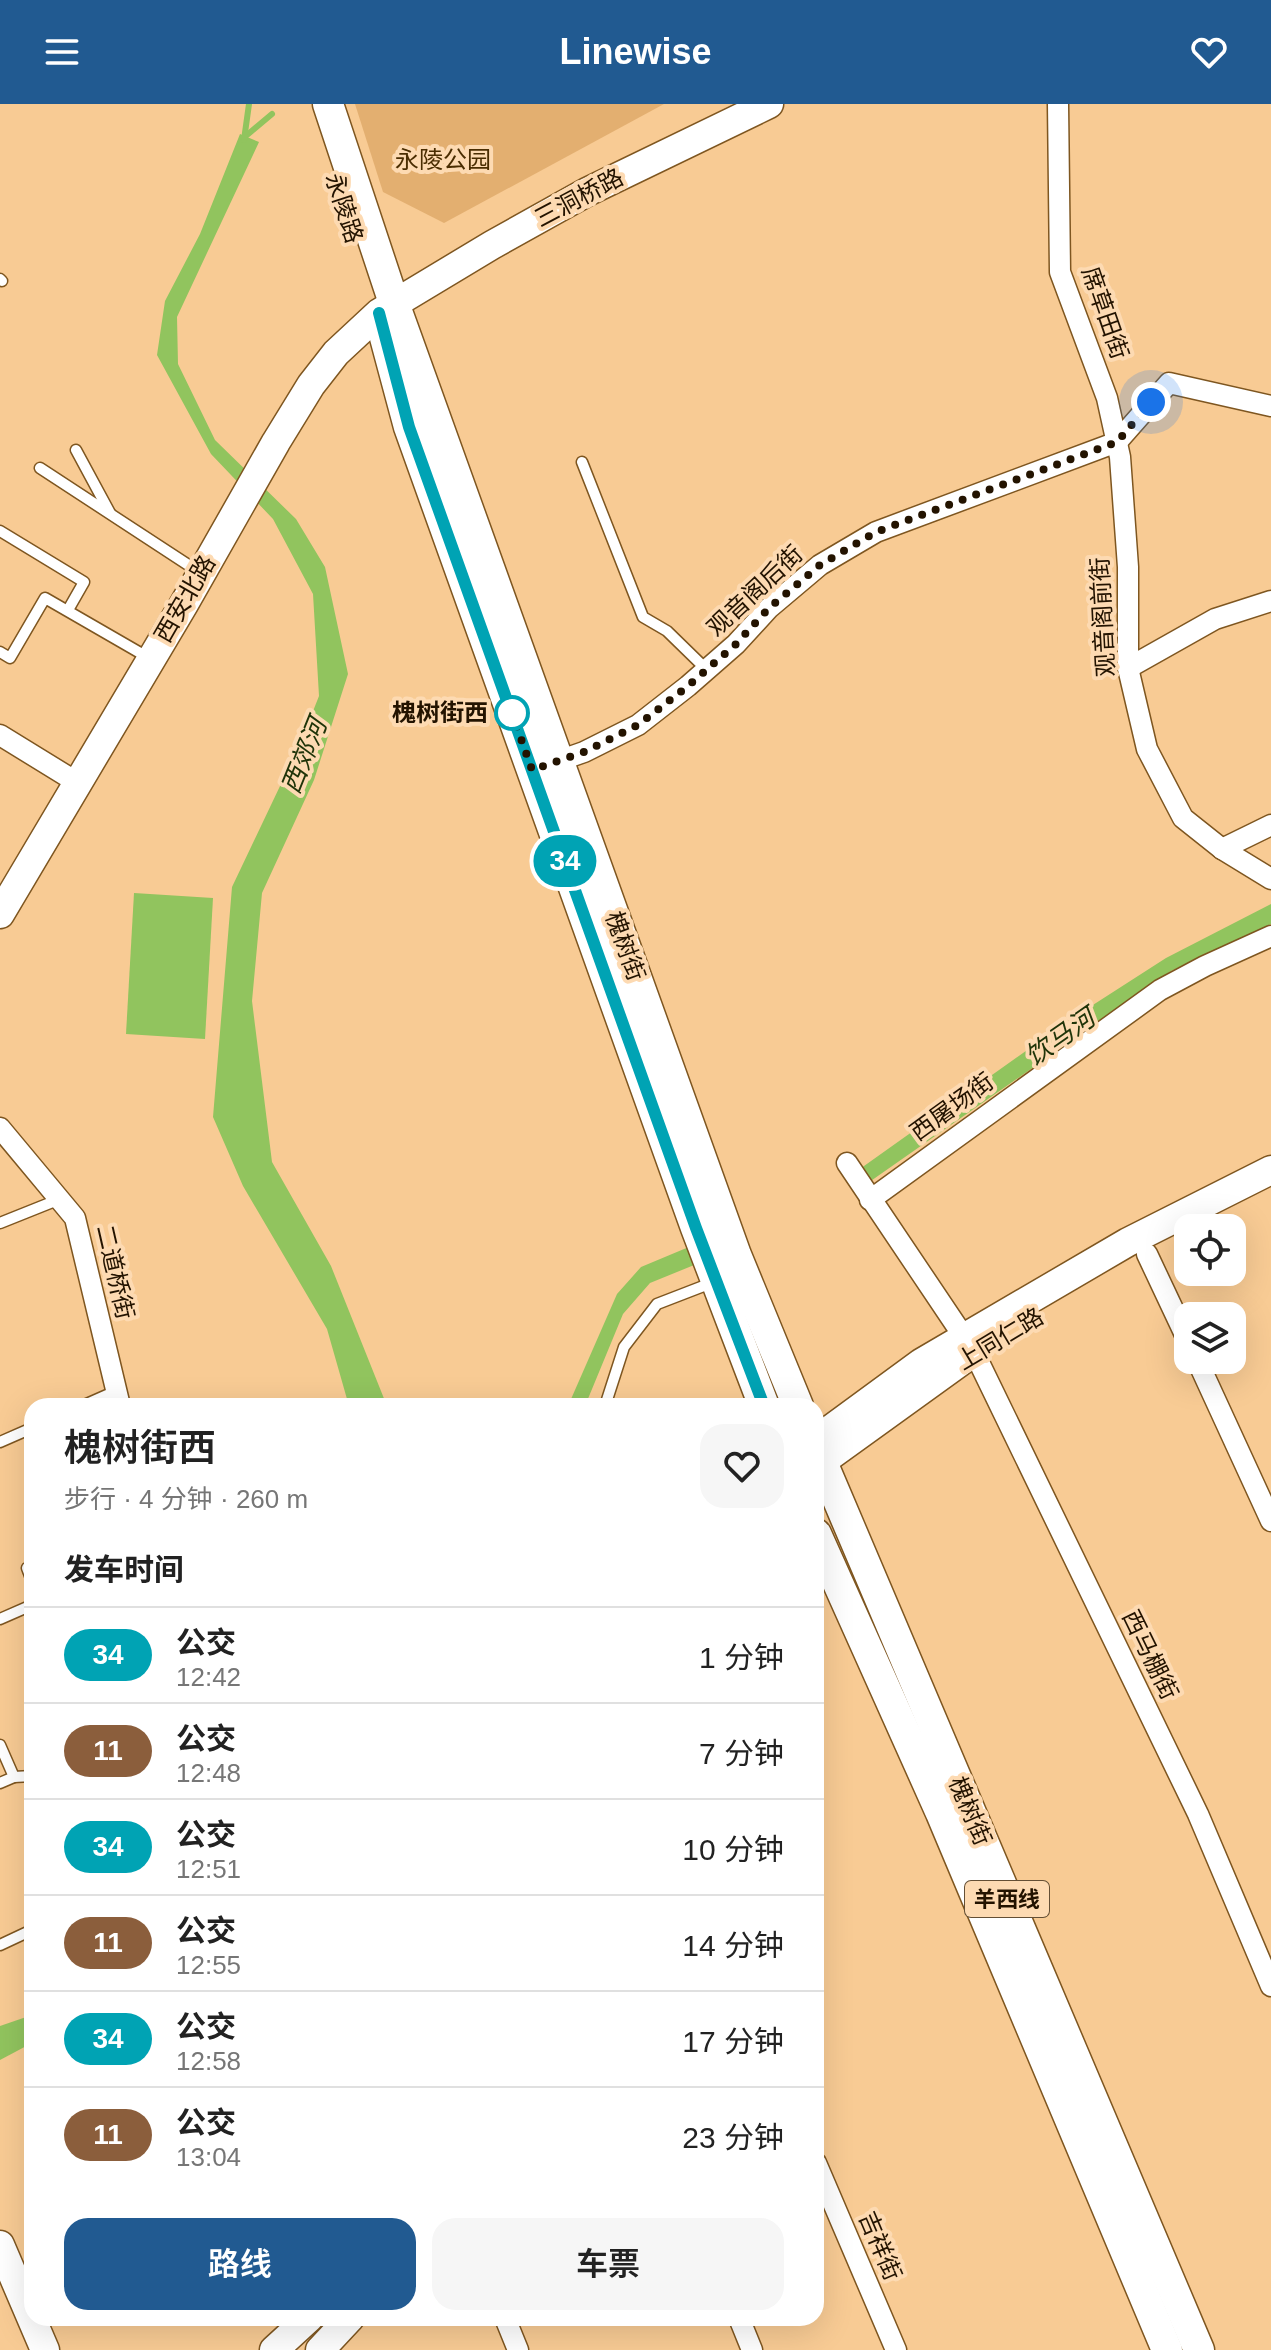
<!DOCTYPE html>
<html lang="zh">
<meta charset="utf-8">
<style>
:root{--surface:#fff;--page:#f6f6f6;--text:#222;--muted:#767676;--line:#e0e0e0;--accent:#215a91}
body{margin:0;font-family:Arial,"Noto Sans SC",sans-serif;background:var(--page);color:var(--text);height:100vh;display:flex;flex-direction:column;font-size:30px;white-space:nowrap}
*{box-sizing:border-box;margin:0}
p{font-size:26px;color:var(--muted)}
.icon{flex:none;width:44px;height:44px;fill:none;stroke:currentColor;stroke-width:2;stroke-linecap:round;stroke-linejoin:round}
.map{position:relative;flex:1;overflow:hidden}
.sheet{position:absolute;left:24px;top:1294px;width:800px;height:928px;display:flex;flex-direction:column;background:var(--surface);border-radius:24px;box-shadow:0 8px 32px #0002}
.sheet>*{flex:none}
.badge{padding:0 16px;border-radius:26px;font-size:28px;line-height:52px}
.tools{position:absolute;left:1174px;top:1110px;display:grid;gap:16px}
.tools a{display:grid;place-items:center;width:72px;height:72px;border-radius:16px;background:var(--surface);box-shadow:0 8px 32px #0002;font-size:40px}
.you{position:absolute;width:40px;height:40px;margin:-20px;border:6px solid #fff;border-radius:50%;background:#1a73e8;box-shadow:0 0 0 12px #1a73e833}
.map>.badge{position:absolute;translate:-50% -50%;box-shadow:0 0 0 4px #fff}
h2{padding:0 40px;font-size:30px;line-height:72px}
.round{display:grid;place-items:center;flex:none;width:84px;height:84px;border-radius:24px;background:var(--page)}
.headline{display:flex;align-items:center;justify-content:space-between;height:136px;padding:0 40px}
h1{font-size:38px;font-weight:600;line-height:60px}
.primary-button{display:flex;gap:16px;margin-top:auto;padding:16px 40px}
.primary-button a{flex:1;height:92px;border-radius:24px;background:var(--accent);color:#fff;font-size:32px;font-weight:600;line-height:92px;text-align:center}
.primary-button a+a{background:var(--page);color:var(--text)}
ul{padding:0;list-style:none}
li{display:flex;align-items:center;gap:24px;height:96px;padding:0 40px;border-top:2px solid var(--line)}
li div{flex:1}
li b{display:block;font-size:30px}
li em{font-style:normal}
li .badge{min-width:88px;font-weight:700;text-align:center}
header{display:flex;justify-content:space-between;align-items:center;height:104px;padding:0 40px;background:var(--accent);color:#fff;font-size:36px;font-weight:600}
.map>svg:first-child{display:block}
.green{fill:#e3af70}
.water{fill:#91c45e}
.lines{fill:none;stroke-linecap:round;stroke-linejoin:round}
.stream{stroke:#91c45e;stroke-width:6}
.lane-casing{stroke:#7e5620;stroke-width:13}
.street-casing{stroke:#7e5620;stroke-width:23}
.secondary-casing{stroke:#7e5620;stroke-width:31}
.primary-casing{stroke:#7e5620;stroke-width:33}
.lane{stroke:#fff;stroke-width:10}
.street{stroke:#fff;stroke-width:20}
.secondary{stroke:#fff;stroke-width:28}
.primary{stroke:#fff;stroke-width:30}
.line-casing{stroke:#fff;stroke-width:18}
.line{stroke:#00a3b4;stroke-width:12}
.walk{stroke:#231300;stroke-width:8;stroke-dasharray:0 14.4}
.stop-dot{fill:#fff;stroke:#00a3b4;stroke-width:4}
.labels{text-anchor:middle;stroke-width:8;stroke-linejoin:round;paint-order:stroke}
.shield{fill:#fddab2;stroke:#644f35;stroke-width:2}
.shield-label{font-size:22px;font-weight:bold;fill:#231300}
.park-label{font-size:24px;fill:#4a2d01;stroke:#fddab2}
.street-label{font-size:24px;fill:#231300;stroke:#fddab2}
.stop-label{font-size:24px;font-weight:bold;fill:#231300;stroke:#fddab2;text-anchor:end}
.water-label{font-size:26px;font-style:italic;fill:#203409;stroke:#fddab2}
</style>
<header><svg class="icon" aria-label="menu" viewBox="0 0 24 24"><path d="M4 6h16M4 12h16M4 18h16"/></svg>Linewise<svg class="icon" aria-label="heart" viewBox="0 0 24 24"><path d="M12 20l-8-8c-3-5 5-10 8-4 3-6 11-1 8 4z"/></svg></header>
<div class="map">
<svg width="1271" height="2246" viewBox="0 0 1271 2246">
<rect width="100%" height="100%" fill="#f8cb94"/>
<polygon class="green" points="355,0 664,0 444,119 383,88"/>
<g class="water">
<polygon points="240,30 259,38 177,213 178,260 215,336 296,415 325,463 348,570 314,676 262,789 252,897 272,1058 331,1162 387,1302 349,1302 327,1225 243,1082 213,1013 232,783 300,640 319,592 313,490 273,415 211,350 157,251 165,197 200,130"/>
<polygon points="134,789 213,794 205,935 126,930"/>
<polygon points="1271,800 1271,820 1171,867 865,1081 857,1067 1068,917 1166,854"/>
<polygon points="696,1140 704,1157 650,1179 623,1210 585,1302 568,1302 617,1190 641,1163"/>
<polygon points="32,1911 32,1939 0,1956 0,1922"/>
</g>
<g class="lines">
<g class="stream">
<polyline points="247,31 272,10"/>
<polyline points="244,36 249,0"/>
</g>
<g class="lane-casing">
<g id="lane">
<polyline points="0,175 2,177"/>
<polyline points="76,346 110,409"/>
<polyline points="582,358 643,513 667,527 707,566"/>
<polyline points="40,364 199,468"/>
<polyline points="0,427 84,478 68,506"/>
<polyline points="0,548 10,554 45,494 149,554"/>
<polyline points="0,1119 60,1095"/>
<polyline points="82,1302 116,1287"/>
<polyline points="605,1302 624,1243 657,1200 714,1178"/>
<polyline points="0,1338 32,1324"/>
<polyline points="32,1462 27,1464 32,1477"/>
<polyline points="0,1515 32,1501"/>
<polyline points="0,1641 14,1673 0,1679"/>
<polyline points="14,1673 32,1672"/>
<polyline points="0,1841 32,1826"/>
</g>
</g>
<g class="street-casing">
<g id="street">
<polyline points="1058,0 1060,168 1107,294 1120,353 1128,463 1128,564 1147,645 1183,714 1222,745 1271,775"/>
<polyline points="1128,564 1215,515 1271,497"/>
<polyline points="0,631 78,679"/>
<polyline points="547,661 584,648 638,621 688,582 736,540 769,504 820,461 876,428 1117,338 1169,279 1271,302"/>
<polyline points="1222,745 1271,721"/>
<polyline points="0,1024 75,1114 120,1302"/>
<polyline points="847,1059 974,1248 1198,1710 1271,1882"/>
<polyline points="870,1096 1160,886 1205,862 1271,832"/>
<polyline points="1147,1150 1188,1237"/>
<polyline points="1197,1256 1271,1417"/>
<polyline points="816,2059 896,2246"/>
<polyline points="505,2214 518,2246"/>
<polyline points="739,2214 752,2246"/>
</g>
</g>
<g class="secondary-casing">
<g id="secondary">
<polyline points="0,810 184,500 276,338 311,281 336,249 379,209 492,141 587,88 769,0"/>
<polyline points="816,1336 921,1259 1128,1138 1271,1066"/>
<polyline points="816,1362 974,1248"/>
<polyline points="0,2141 45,2246"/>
<polyline points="274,2246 309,2214"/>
<polyline points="320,2246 350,2214"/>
</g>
</g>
<g class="primary-casing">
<g id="primary">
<polyline points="328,0 394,199 736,1151 798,1302"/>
<polyline points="379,211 409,323 696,1124 764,1302"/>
<polyline points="816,1344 1199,2246"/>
<polyline points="816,1430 941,1709 1167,2246"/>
</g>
</g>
<use href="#lane" class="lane"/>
<use href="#street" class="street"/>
<use href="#secondary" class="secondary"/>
<use href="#primary" class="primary"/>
</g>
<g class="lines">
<g class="line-casing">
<polyline id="line" points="379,209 409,323 696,1124 764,1302"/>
</g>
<use href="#line" class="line"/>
<polyline class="walk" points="512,609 532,666 584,648 638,621 688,582 736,540 769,504 820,461 876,428 1117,338 1151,298"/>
</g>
<circle class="stop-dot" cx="512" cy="609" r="16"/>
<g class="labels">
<rect class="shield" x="965" y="1777" width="84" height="36" rx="6"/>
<g class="shield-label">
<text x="1007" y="1803">羊西线</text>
</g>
<g class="park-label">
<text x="443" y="64">永陵公园</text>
</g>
<g class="street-label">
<text transform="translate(579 94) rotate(-28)" y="8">三洞桥路</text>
<text transform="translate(344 104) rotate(72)" y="8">永陵路</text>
<text transform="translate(1105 209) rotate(71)" y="8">席草田街</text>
<text transform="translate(755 487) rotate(-43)" y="8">观音阁后街</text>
<text transform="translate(185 495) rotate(-60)" y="8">西安北路</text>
<text transform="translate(1103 513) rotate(-93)" y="8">观音阁前街</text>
<text transform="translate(625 842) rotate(70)" y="8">槐树街</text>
<text transform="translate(952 1003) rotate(-36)" y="8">西屠场街</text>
<text transform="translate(115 1168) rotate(77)" y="8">二道桥街</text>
<text transform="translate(1000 1235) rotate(-31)" y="8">上同仁路</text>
<text transform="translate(1150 1551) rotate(64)" y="8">西马棚街</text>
<text transform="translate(970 1707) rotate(67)" y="8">槐树街</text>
<text transform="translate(880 2142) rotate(67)" y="8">吉祥街</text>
</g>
<g class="stop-label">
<text x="488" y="617">槐树街西</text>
</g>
<g class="water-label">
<text transform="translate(304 652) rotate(-68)" y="9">西郊河</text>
<text transform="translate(1060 933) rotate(-35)" y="9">饮马河</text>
</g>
</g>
</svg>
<div class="tools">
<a><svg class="icon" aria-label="locate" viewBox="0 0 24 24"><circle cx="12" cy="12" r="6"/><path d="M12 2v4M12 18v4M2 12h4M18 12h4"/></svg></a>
<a><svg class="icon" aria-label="layers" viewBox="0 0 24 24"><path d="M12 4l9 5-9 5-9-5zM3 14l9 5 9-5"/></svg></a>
</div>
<div class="you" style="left:1151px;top:298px"></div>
<b class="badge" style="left:565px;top:757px;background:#00a3b4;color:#fff">34</b>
<section class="sheet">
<div class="headline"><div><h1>槐树街西</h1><p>步行 · 4 分钟 · 260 m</p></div><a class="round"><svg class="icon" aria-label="heart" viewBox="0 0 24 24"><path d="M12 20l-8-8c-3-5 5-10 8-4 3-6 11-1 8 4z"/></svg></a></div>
<h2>发车时间</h2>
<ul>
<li><span class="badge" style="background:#00a3b4;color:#fff">34</span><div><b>公交</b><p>12:42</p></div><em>1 分钟</em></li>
<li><span class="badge" style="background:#8b5e3c;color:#fff">11</span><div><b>公交</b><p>12:48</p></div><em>7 分钟</em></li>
<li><span class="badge" style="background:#00a3b4;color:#fff">34</span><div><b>公交</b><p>12:51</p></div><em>10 分钟</em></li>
<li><span class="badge" style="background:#8b5e3c;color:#fff">11</span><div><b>公交</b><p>12:55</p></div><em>14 分钟</em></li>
<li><span class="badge" style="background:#00a3b4;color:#fff">34</span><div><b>公交</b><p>12:58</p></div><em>17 分钟</em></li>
<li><span class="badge" style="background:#8b5e3c;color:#fff">11</span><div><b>公交</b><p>13:04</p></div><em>23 分钟</em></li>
</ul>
<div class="primary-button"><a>路线</a><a>车票</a></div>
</section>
</div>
